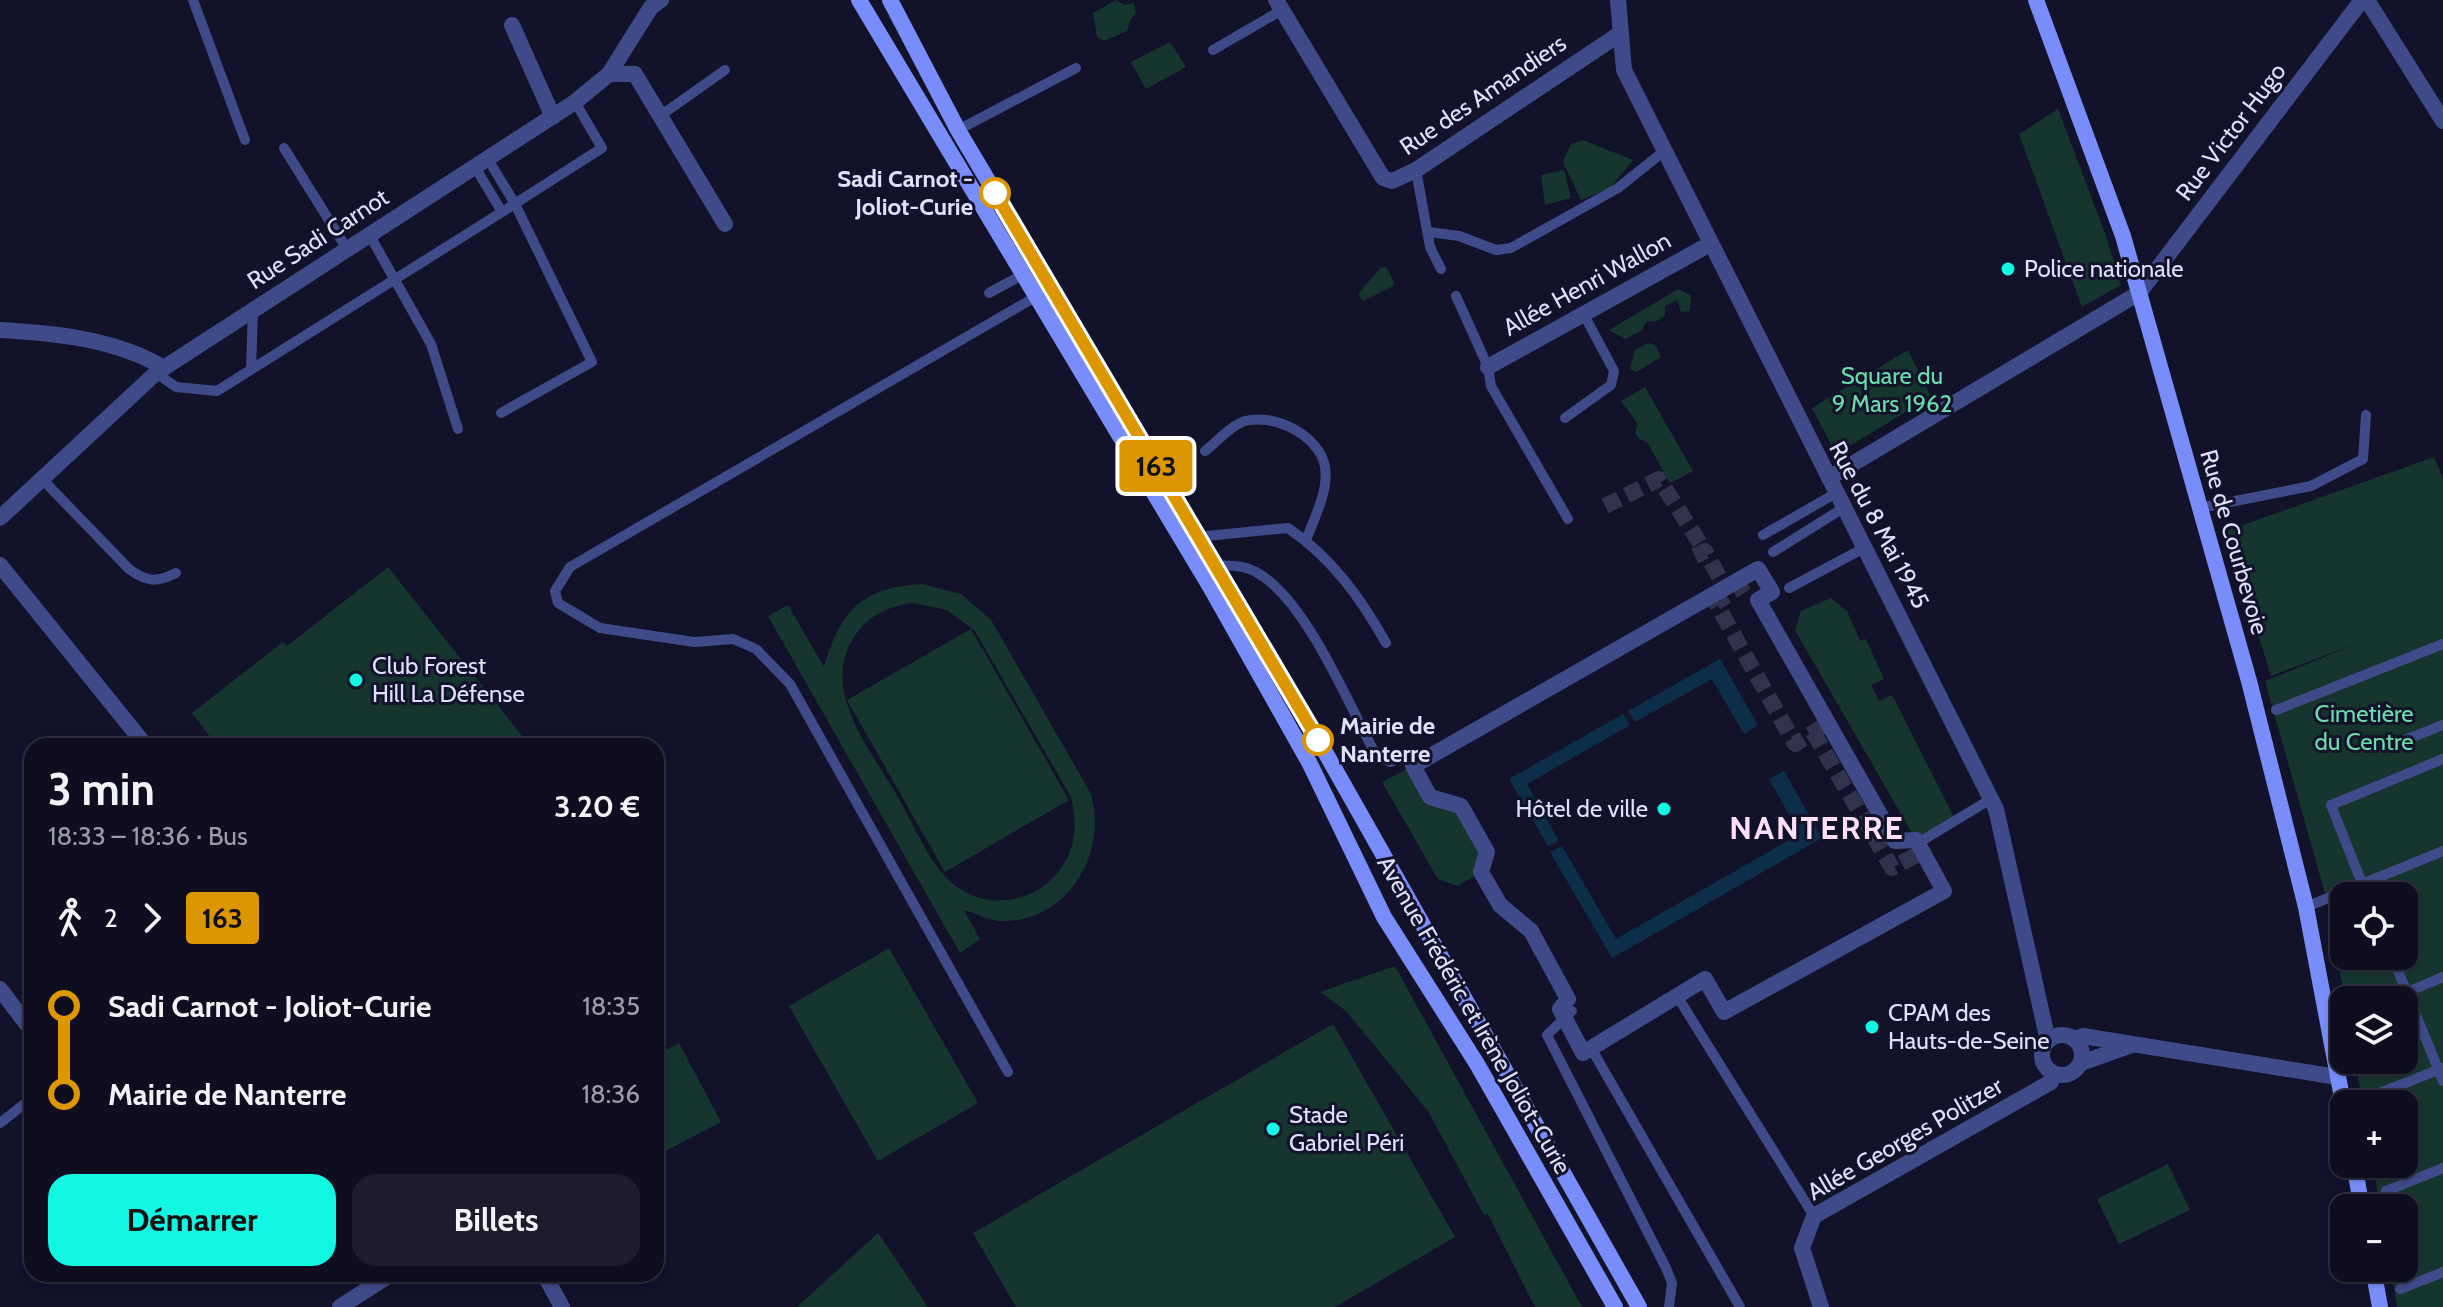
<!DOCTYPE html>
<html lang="fr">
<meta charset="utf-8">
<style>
:root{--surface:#0e0e20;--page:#1c1c2d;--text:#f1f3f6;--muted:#9b9ca5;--line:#2e2e3e;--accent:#12f6e4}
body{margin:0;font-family:Cabin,sans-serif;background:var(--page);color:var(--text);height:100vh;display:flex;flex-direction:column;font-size:30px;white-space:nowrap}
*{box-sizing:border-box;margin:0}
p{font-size:26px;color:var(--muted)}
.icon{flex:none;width:44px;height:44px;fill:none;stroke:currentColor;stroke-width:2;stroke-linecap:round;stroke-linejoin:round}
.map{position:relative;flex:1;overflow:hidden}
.side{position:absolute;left:24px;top:738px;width:640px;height:544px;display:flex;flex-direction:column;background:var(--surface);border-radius:24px;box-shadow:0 2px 6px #0004,0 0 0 2px var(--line)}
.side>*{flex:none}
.badge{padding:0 16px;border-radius:6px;font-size:28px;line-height:52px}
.buttons{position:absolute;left:2330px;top:882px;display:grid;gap:16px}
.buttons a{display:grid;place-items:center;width:88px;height:88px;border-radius:16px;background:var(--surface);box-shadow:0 2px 6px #0004,0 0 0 2px var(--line);font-size:40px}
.map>.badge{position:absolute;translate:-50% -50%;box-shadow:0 0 0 4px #fff}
.legs{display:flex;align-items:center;gap:12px;height:88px;padding:0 24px;font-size:26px}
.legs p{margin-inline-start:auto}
.head{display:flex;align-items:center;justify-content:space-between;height:136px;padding:0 24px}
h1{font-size:44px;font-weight:800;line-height:60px}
.cta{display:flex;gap:16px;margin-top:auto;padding:16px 24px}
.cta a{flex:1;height:92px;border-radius:24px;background:var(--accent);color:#111;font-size:32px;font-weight:800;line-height:92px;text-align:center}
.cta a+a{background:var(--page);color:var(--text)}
ul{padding:0 24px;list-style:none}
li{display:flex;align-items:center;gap:28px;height:88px;font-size:30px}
li i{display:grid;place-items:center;width:12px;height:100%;margin:0 10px;background:currentColor}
li i::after{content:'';width:20px;height:20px;margin:-10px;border:6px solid;border-radius:50%;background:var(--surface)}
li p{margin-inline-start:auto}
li:first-child i{background:linear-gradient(#0000 50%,currentColor 0)}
li:last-child i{background:linear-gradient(currentColor 50%,#0000 0)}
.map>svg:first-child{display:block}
.green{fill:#16352e;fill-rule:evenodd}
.water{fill:#0d2e49}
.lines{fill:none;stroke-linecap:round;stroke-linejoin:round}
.street-tunnel{stroke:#31324b;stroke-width:16;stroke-dasharray:16 8;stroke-linecap:butt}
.lane{stroke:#3f4a88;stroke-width:10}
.street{stroke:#3f4a88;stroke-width:16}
.secondary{stroke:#798dfa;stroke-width:16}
.line-1-casing{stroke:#fff;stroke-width:18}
.line-1{stroke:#dc9600;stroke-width:12}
.stop-1-dot{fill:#fff;stroke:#dc9600;stroke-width:4}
.poi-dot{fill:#12f6e4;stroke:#12132b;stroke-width:3}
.labels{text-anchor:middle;stroke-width:6;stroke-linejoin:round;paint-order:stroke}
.street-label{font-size:24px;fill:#dee0fe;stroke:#12132b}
.stop-label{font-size:24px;font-weight:bold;fill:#dee0fe;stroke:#12132b;text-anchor:end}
.poi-label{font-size:24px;fill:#dee0fe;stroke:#12132b;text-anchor:start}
.park-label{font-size:24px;fill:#6bddac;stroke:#12132b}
.district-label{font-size:32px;font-weight:bold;letter-spacing:2px;fill:#fee0f8;stroke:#12132b}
</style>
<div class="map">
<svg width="2443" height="1307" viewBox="0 0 2443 1307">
<rect width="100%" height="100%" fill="#12132b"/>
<g class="green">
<polygon points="1116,0 1125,5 1134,3 1136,14 1131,18 1127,31 1104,41 1097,37 1093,13"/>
<polygon points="1170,42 1186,67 1146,89 1131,62"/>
<polygon points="2058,109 2106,236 2121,285 2082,307 2019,134"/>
<polygon points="1583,140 1633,160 1610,188 1581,200 1563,162 1571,144"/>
<polygon points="1564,170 1571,198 1545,205 1541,175"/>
<polygon points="1381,267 1386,267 1394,282 1393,286 1363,301 1358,294"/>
<polygon points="1678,289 1691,295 1690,311 1681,312 1677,300 1665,306 1665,316 1655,322 1647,321 1641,331 1625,339 1609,330"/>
<polygon points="1648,343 1655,345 1661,357 1637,372 1630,369 1635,350"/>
<polygon points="1908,350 1931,397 1846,448 1833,448 1812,408"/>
<polygon points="1645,387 1693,471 1670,483 1647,442 1639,439 1635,432 1638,424 1621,401"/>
<path d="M2434 457 2443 479V1307H2397L2391 1268H2404V1208H2380L2373 1164H2404V1104H2363L2355 1060H2404V1000H2345L2328 904 2265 681 2361 642 2271 676 2226 531ZM2344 896H2404V956H2344Z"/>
<polygon points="388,567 530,746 217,746 192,713 283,642 287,646"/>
<path d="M922 584 961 594 991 620 1090 792C1110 852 1067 924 999 921 988 920 975 913 964 910L980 939 960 953 768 616 788 605 824 667C841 611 860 588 922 584ZM913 603 947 610 975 631 1071 797C1079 829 1075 857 1050 881 1028 901 992 907 965 892 933 875 917 830 899 799 872 751 817 689 856 634 870 614 891 606 913 603Z"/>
<polygon points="1831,598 1847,611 1860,641 1866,639 1884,679 1871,685 1879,701 1892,695 1954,817 1916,840 1795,630 1801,611"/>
<polygon points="971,629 1069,800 945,872 847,700"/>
<polygon points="1413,766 1430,797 1461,806 1487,852 1481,872 1458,886 1438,879 1382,782"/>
<polygon points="889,948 978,1103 878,1161 789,1006"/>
<polygon points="1395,966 1582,1307 1535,1307 1488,1214 1484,1215 1428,1111 1346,1011 1320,992"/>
<polygon points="1333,1024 1455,1237 1335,1307 1016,1307 973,1233"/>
<polygon points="679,1043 721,1122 656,1156 656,1055"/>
<polygon points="2168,1164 2190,1210 2119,1244 2097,1199"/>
<polygon points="878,1233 928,1307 797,1307"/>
</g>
<g class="water">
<polygon points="1720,659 1758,725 1744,734 1712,679 1635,722 1628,711"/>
<polygon points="1623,714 1630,725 1527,784 1559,841 1548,846 1509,779"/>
<polygon points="1784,771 1822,838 1612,958 1550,852 1562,846 1616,939 1800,834 1769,779"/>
</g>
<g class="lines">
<g class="street-tunnel">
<polyline points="1605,506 1659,479 1705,551"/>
<polyline points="1695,556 1705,551 1729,595"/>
<polyline points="1746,582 1716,603 1795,744 1828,723"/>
<polyline points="1813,732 1892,868 1928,849"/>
</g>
<g class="lane">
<polyline points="193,0 245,140"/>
<polyline points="1213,50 1282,10"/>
<polyline points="660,116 725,70"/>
<polyline points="958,130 1076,68"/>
<polyline points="284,148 347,249"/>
<polyline points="488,159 515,204 592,362 501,413"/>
<polyline points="1416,170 1430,247 1441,269"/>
<polyline points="502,212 602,148 575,102"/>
<polyline points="1429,232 1459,236 1496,250 1511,248 1618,188 1663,152"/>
<polyline points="369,234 431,344 458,429"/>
<polyline points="989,293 1024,274"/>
<polyline points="1456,296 1488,367 1491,386 1568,519"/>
<polyline points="251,369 253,310"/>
<polyline points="156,373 176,387 217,391 502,212 475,167"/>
<polyline points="1565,418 1611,385 1614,371 1583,313"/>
<path d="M1205 451C1217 442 1231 425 1245 421 1275 413 1320 436 1325 467 1329 490 1314 519 1306 540"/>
<path d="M42 479 129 569C147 582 156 583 176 573"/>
<polyline points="2200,508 2311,486 2363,459 2366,415"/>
<polyline points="1763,535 1838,492"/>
<path d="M1197 537 1288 528C1332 558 1360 597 1386 643"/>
<polyline points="1773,552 1845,507"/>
<path d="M1214 566C1228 565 1244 565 1256 572 1306 599 1348 704 1376 755L1390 762 1401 758"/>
<polyline points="1789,588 1866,547"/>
<polyline points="2276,710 2443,644"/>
<polyline points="2387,747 2443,725"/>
<polyline points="1923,840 1991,799"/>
<polyline points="2367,896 2331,805 2443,759"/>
<polyline points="2306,907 2443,851"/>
<polyline points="2392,956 2443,1081"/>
<polyline points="2407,992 2443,977"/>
<polyline points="1677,996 1814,1216"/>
<polyline points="1572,1011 1547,1035 1666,1268 1672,1283 1669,1307"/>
<polyline points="1591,1048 1740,1307"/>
<polyline points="1008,1072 790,684 756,649 733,639 694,642 600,628 558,603 555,591 570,567 1037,296"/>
<polyline points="2367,1098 2443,1068"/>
<polyline points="0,1123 32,1098"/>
<polyline points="2386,1191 2443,1168"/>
<polyline points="2400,1289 2443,1272"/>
</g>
<g class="street">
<polyline points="1276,0 1383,178 1392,181 1416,170 1621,33"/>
<polyline points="1618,0 1624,70 1996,809 2048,1041"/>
<polyline points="2367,0 2443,121"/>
<polyline points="512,25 553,117"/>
<polyline points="609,74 635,74 725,224"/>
<path d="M0 330C54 333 117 339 164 368"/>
<polyline points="1488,367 1710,244"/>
<polyline points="1829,478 2139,293 2362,0"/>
<polyline points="0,518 156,373 575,102 609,74 651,7 661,0"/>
<polyline points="0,565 146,746"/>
<polygon points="1758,569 1772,592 1758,600 1895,841 1916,840 1944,891 1724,1012 1705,979 1583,1053 1560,1009 1568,999 1531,931 1500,905 1481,872 1487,852 1461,806 1430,797 1413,766"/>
<polyline points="0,989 32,1031"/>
<circle cx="2062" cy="1055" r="20"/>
<polyline points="2074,1039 2083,1036 2337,1077"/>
<polyline points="2081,1063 2132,1045"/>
<polyline points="544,1274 562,1307"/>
<polyline points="340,1307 391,1274"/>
<polyline points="1821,1307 1802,1248 1814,1216 2051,1082 2054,1074"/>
</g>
<g class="secondary">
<polyline points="859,0 1212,590 1310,764 1384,917 1477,1064 1615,1307"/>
<polyline points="890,0 958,130 1307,720 1639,1307"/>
<polyline points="2036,0 2123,236 2249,681 2306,907 2344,1108"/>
<polyline points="2354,1164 2362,1208"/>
<polyline points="2373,1268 2380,1307"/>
</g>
</g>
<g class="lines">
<g class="line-1-casing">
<polyline id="line-1" points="995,193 1318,740"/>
</g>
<use href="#line-1" class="line-1"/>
</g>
<g class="stop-1-dot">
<circle cx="995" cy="193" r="14"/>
<circle cx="1318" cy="740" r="14"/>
</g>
<g class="poi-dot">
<circle cx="2008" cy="269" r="8"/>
<circle cx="356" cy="680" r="8"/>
<circle cx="1664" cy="809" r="8"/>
<circle cx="1872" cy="1027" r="8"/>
<circle cx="1273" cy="1129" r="8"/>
</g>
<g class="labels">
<g class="street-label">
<text transform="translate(1483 95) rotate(-34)" y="8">Rue des Amandiers</text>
<text transform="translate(2231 132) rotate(-53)" y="8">Rue Victor Hugo</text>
<text transform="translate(318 239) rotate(-33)" y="8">Rue Sadi Carnot</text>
<text transform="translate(1587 284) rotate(-29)" y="8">Allée Henri Wallon</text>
<text transform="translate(1879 525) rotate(62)" y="8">Rue du 8 Mai 1945</text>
<text transform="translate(2234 542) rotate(74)" y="8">Rue de Courbevoie</text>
<text transform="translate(1474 1015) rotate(60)" y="8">Avenue Frédéric et Irène Joliot-Curie</text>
<text transform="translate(1905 1139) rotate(-30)" y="8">Allée Georges Politzer</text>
</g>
<g class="stop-label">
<text x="973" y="187">Sadi Carnot -<tspan x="973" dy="28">Joliot-Curie</tspan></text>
<text x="1340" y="734" text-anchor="start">Mairie de<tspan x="1340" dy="28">Nanterre</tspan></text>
</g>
<g class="poi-label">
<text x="2024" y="277">Police nationale</text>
<text x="372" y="674">Club Forest<tspan x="372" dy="28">Hill La Défense</tspan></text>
<text x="1648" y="817" text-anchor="end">Hôtel de ville</text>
<text x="1888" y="1021">CPAM des<tspan x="1888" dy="28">Hauts-de-Seine</tspan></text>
<text x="1289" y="1123">Stade<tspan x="1289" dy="28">Gabriel Péri</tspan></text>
</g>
<g class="park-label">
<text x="1892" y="384">Square du<tspan x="1892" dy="28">9 Mars 1962</tspan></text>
<text x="2364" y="722">Cimetière<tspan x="2364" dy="28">du Centre</tspan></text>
</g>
<g class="district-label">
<text x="1817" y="839">NANTERRE</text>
</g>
</g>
</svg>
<div class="buttons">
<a><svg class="icon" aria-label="locate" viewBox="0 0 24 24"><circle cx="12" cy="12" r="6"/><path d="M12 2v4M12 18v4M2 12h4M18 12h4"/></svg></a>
<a><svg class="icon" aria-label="layers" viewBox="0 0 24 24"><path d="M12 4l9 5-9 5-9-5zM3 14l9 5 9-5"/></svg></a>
<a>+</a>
<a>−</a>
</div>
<b class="badge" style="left:1156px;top:466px;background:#dc9600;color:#111">163</b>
<section class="side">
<div class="head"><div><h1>3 min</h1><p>18:33 – 18:36 · Bus</p></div><b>3.20 €</b></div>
<div class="legs"><svg class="icon" aria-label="walk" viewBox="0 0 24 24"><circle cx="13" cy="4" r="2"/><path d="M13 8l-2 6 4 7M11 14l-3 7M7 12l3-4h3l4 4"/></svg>2<svg class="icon" aria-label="forward" viewBox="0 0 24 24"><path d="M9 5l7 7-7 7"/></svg><b class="badge" style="background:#dc9600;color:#111">163</b></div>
<ul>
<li><i style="color:#dc9600"></i><b>Sadi Carnot - Joliot-Curie</b><p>18:35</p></li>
<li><i style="color:#dc9600"></i><b>Mairie de Nanterre</b><p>18:36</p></li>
</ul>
<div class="cta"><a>Démarrer</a><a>Billets</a></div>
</section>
</div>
